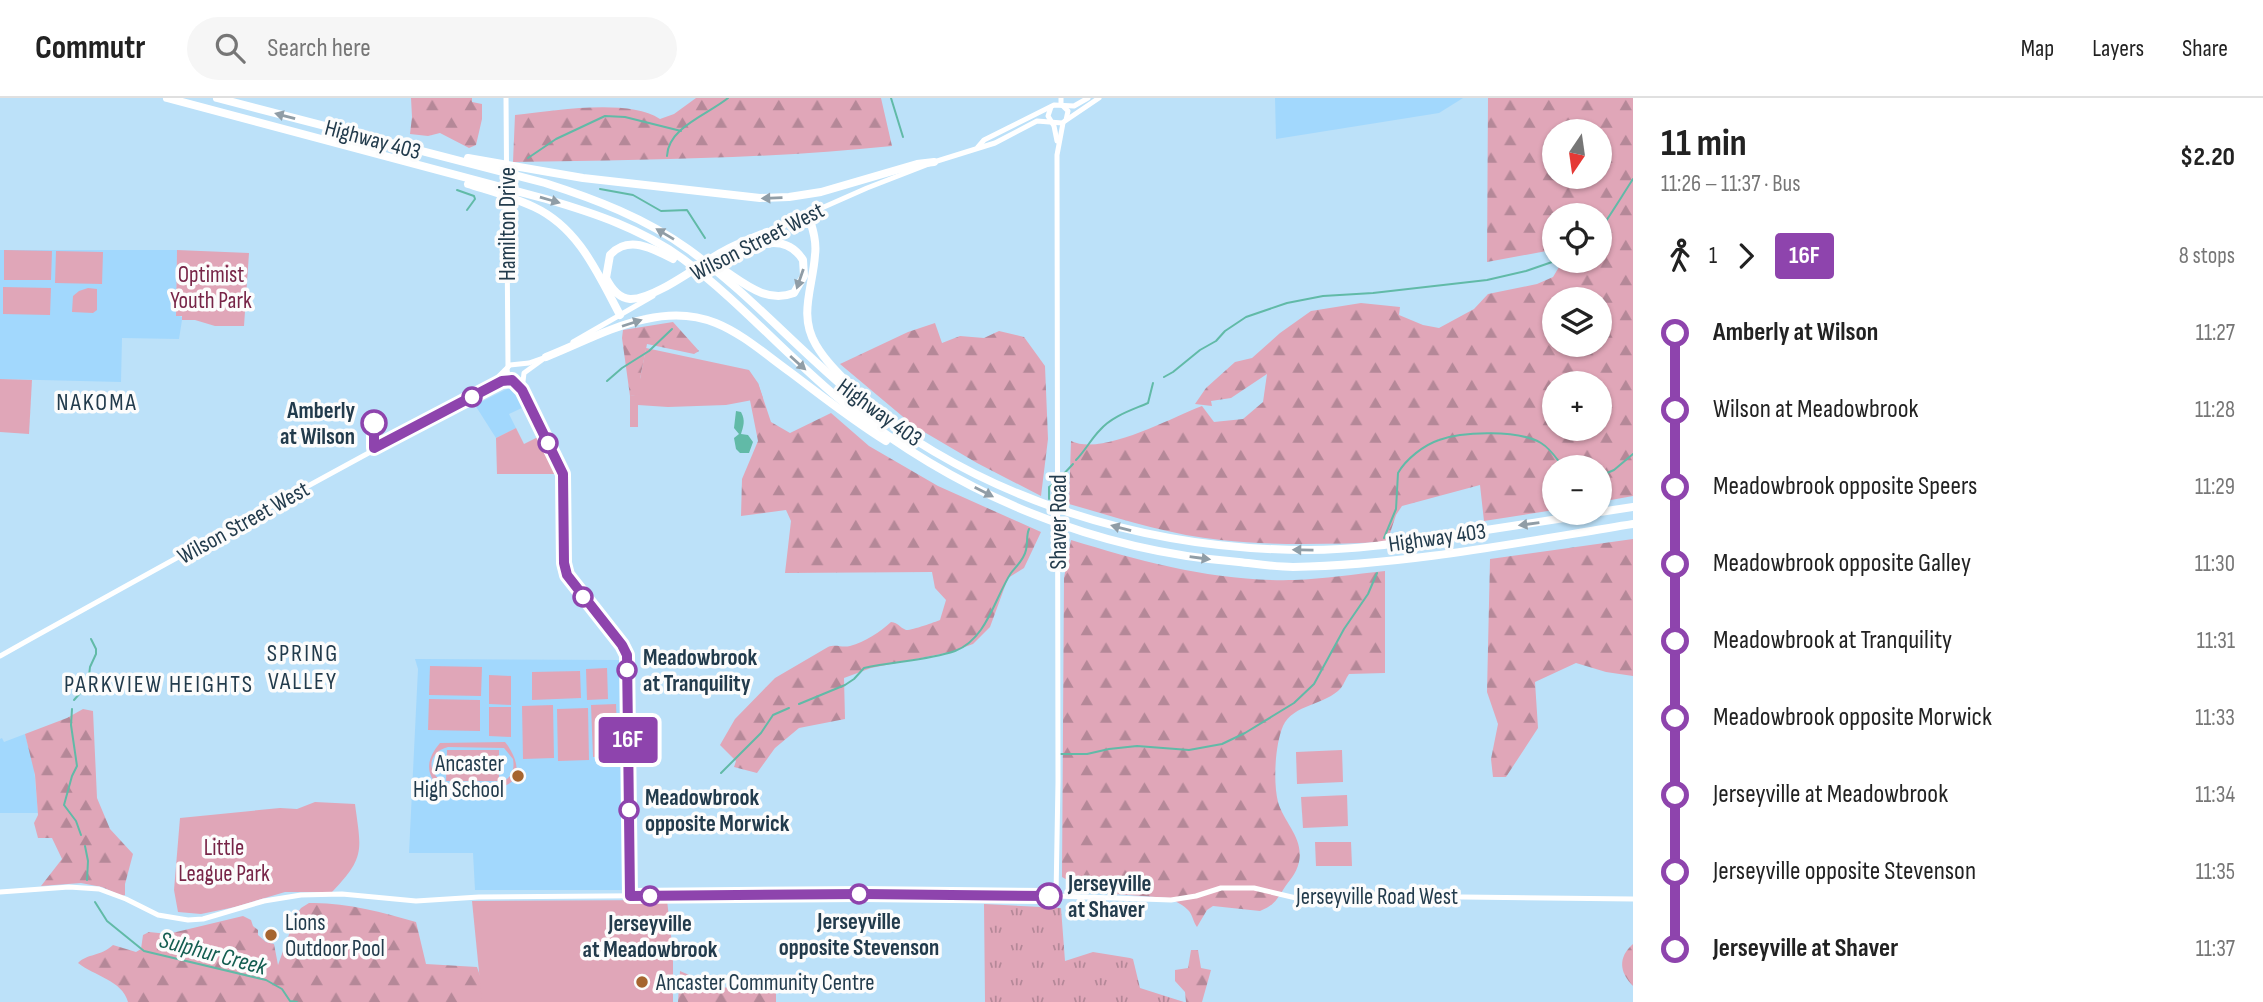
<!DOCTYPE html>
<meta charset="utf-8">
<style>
:root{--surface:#fff;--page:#f6f6f6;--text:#222;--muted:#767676;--line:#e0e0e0}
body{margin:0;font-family:"Sofia Sans Condensed",sans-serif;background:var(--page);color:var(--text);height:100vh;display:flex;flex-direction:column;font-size:26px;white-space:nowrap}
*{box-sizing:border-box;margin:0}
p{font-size:23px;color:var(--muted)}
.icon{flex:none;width:38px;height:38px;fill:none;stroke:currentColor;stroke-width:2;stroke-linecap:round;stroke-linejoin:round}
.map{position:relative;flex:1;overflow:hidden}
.details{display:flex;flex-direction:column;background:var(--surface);width:630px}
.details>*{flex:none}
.badge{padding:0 14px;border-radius:5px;font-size:24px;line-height:46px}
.needle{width:46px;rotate:193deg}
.controls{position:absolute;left:1542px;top:21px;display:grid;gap:14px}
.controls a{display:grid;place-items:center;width:70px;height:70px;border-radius:50%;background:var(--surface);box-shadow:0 2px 5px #0004;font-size:35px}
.map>.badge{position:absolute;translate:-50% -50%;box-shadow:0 0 0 4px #fff}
.legs{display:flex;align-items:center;gap:10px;height:77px;padding:0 28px;font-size:23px}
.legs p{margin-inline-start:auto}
.overview{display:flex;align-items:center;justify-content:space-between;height:119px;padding:0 28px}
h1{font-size:38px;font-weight:700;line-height:52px}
ul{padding:0 28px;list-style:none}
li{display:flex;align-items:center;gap:24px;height:77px;font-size:26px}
li i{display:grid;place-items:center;width:10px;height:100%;margin:0 9px;background:currentColor}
li i::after{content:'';width:18px;height:18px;margin:-9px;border:5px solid;border-radius:50%;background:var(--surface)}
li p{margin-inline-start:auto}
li:first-child i{background:linear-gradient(#0000 50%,currentColor 0)}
li:last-child i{background:linear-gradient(currentColor 50%,#0000 0)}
header{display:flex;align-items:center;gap:42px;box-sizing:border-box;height:98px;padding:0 35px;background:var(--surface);border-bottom:2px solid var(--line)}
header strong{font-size:33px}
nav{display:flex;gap:38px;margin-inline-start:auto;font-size:24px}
.search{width:490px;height:63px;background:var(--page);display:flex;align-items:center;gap:18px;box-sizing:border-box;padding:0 24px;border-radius:38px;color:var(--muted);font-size:26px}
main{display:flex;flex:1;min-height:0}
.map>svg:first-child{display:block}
.built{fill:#a2d8fd}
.grass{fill:url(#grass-tufts)}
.forest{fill:url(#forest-firs);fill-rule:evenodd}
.park{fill:#e0a6b8;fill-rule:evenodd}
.water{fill:#61baa7}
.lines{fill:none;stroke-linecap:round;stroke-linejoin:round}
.stream{stroke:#61baa7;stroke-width:2}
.secondary{stroke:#fff;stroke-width:5}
.highway{stroke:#fff;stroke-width:8}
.oneway{fill:#909da6}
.line-1-casing{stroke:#fff;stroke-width:16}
.line-1{stroke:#8e44ad;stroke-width:10}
.stop-1-dot{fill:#fff;stroke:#8e44ad;stroke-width:3.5}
.poi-dot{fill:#a6652f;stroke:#fcfcfc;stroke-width:2.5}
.labels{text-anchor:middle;stroke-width:7;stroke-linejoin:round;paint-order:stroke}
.street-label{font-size:23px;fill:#223b4c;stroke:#fcfcfc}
.park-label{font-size:23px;fill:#772447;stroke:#fcfcfc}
.stop-label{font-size:23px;font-weight:bold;fill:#223b4c;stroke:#fcfcfc;text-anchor:start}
.poi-label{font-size:23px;fill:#223b4c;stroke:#fcfcfc;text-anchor:start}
.neighbourhood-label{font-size:24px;letter-spacing:2px;fill:#223b4c;stroke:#fcfcfc}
.water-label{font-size:24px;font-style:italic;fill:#135d50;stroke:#fcfcfc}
</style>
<header>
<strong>Commutr</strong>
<div class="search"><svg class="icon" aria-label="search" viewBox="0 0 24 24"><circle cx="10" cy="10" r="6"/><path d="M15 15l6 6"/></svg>Search here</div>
<nav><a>Map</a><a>Layers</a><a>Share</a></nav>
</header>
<main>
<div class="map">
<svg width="1633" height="904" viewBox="0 0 1633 904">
<defs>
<pattern id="grass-tufts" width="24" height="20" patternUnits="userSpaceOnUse" patternTransform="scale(1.75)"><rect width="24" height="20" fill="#e0a6b8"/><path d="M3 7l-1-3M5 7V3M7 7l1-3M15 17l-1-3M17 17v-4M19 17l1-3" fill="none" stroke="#b58898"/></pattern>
<pattern id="forest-firs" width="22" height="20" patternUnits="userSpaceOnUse" patternTransform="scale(1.75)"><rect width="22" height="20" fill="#e0a6b8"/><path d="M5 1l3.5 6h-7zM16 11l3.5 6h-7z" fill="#b58898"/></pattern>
</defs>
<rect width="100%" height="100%" fill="#bce1f9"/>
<g class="built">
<polygon points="1275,0 1463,0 1439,15 1276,41"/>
<polygon points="0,152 177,152 176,217 182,219 182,222 179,241 122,240 121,284 0,281"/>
<polygon points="513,288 526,308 509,316 516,330 496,340 475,307"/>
<polygon points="415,561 622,562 623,792 475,792 473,755 409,755 418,571"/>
<polygon points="25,636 34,669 38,715 0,715 0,641 2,640 4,644"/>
</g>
<polygon class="grass" points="984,806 1061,810 1065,863 1093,854 1130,860 1133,861 1140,890 1184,904 985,904"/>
<g class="forest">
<polygon points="411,0 472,0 472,4 482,6 482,21 476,47 469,50 440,35 428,38 410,36 412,19"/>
<path d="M696 0H881L892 48C767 61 639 62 513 64L515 17C555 13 627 0 660 21L674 16Z"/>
<path d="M1488 0H1633V398L1600 404V369H1554V412L1484 423 1480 387 1402 408 1396 417 1387 444C1331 446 1276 448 1221 442 1169 437 1119 420 1069 406L1071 343C1103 358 1170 320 1202 308L1214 324 1243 321 1263 304 1267 276 1231 300 1211 303 1212 308 1195 306 1206 290 1235 264 1252 260 1280 235 1311 213 1361 205 1400 209 1399 217 1423 227 1439 230 1474 211 1488 196 1537 186 1553 179 1559 169 1557 163H1600V117H1554V155L1552 152 1487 164ZM1554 33H1600V79H1554ZM1554 201H1600V247H1554ZM1554 285H1600V331H1554Z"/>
<polygon points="673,224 699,253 694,256 647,246 640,281 640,297 630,298 622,240 623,232"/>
<polygon points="935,225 942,245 960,238 984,240 999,233 1024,239 1045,268 1048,341 1041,398 977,365 914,328 840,266 908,234"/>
<path d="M746 282 758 285 771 324 790 335 831 315 869 348 938 388 1041 434 1024 470 1008 480 990 529 973 546 951 554 871 570 844 580 845 621 799 630 775 650 757 675 734 669 736 663 720 647 735 621 775 580 828 549C836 546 842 550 850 548 865 544 880 534 891 524 899 525 899 529 906 532 910 533 935 524 940 522L946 502 935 490 932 474 785 475 791 423 786 412 741 418 742 381 758 343Z"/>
<polygon points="1633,441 1633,578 1606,574 1576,565 1535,584 1538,630 1506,679 1493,679 1491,661 1498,626 1487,594 1490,461"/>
<path d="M1071 442C1143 464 1217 484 1294 482 1324 481 1355 476 1385 473V575L1349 576C1346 580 1344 586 1341 590 1326 607 1293 606 1283 628 1275 647 1273 684 1278 704 1284 725 1304 740 1299 764 1296 777 1289 782 1283 792 1276 803 1273 808 1260 813L1213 808 1207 812 1197 829C1193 824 1193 818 1189 813 1184 807 1176 804 1169 800L1088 794 1062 779 1064 480Z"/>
<polygon points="83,611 93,613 97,700 110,731 133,756 125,786 125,797 122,798 102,789 81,785 41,788 62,761 52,740 38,740 34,725 38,717 35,677 25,636 67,620"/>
<path d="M309 805C345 804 381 814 416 824L426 866 477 869 489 904H128C122 882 94 878 78 865 88 855 100 859 113 847L136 854 141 851 143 837 149 834 168 836 243 818 251 822 253 828 258 832V837L266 844 274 846 278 867 296 817 301 810Z"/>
<path d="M1633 846V888C1619 874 1618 859 1633 846Z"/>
<polygon points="1191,852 1198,852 1201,870 1211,872 1202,904 1186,904 1185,894 1175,883 1175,872 1188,870"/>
<polygon points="680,873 719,890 776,885 776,904 678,904"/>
</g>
<g class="park">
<polygon points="4,152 52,153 51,182 4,182"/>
<polygon points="177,152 249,155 244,228 215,228 195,222 182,222 182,218 176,218"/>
<polygon points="56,153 103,154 102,186 55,185"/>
<polygon points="3,189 51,190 50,217 3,216"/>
<polygon points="88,190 97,191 97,212 93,215 72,214 73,198 79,193"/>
<polygon points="646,250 749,272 758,285 763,300 726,307 668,309 638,307 638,329 630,329 630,298 640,296 640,281"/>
<polygon points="0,281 32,282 29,336 0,334"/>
<polygon points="516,330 524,346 540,338 558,376 497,376 496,340"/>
<polygon points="430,568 482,569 481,598 429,597"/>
<polygon points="607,570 608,601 587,602 586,571"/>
<polygon points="580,573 581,600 532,602 532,574"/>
<polygon points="489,577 511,578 511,607 489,606"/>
<polygon points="429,601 480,602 480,633 428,632"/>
<polygon points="616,606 618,658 593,659 591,607"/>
<polygon points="553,607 554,660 523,661 522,608"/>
<polygon points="489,609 511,609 511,639 489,638"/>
<polygon points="588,610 589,662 558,663 557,611"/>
<path d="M505 644C516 657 526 683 501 689 487 693 456 690 440 690 424 675 427 660 440 645ZM448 649 504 650 513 661C519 696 470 686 448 686 427 679 425 655 448 649Z"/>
<polygon points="447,652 499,652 499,683 446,683"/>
<polygon points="1342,652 1343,684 1297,686 1296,654"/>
<polygon points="1347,697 1348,728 1303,730 1301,699"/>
<path d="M315 704 355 706C361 752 366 759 332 794H285L235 809 201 816 178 814 174 792 180 720 280 710 297 711Z"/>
<polygon points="1315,744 1351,744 1352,768 1316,768"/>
<polygon points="667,802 673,855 673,904 482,904 472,803"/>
</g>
<path class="water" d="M736 313 741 314C746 323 743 329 741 336L748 337 753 344 749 355H740L736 351 734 340 739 336 734 330Z"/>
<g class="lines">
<g class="stream">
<polyline points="891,0 903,39"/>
<path d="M667 58C668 29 709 16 728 0"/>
<polyline points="528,60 556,41 605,18 625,19 681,33"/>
<polyline points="600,91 633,97 661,113 687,112 705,140"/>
<polyline points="457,92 474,98 475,101 467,112"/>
<path d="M1600 132C1611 116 1622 98 1633 81"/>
<polyline points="1164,279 1173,274 1200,252 1216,243 1225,233 1246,219 1287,205 1323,198 1373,195 1487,182 1526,173 1555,163"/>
<polyline points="607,283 622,270 649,253 672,231"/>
<path d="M1076 362C1085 353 1091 341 1100 332 1112 318 1132 312 1148 305L1153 285"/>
<polyline points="1600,378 1614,372 1633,356"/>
<polyline points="1060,380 1073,366"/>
<polyline points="1049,401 1049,389 1056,384"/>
<path d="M1384 440 1396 411 1398 375C1406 361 1424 347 1439 342 1463 333 1519 332 1541 345 1551 351 1556 360 1563 369"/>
<polyline points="74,602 88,586 90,569 96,556 96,551 91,541"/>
<path d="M799 606 845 587 854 581 864 570C893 563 926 563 955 553 987 541 995 499 1011 475 1017 467 1024 462 1026 452 1028 444 1026 438 1029 431"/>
<polyline points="72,611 71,627 77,668 72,678 64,707 76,723 81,737"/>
<polyline points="1061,656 1087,656 1109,651 1137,648 1189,652 1222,646 1245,635 1294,605 1314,586 1344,531 1368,496 1377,475"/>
<polyline points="721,675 761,635 773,617 789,610"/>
<polyline points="85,748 88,763 87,782"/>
<polyline points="95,804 107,823 144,853 266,882 282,891 290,903 297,904"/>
</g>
<g class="secondary">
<polyline points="506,0 508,269"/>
<polyline points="1061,0 1061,6 1068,13 1066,22"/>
<polyline points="1051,9 1048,18 1054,28 1057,43"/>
<polyline points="978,49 984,42 1054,7 1074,8 1088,0"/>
<polyline points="765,135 867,90 934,64 995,45 1037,23 1062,25 1099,0"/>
<polyline points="698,174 729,157"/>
<polyline points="573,244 653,198"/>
<polyline points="507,271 508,279 522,292 562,373 564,465 567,477 622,547 627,557 630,798"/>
<polyline points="490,287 510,267 529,265 546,259"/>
<polyline points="522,292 524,275 546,259"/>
<path d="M0 558C167 465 334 373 502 283L510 281"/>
<polyline points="0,794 69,789 99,791 126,801 158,817 188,822 203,821 264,803 301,797 342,796 416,803 479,799 862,796 1056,798 1171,802 1196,798 1221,790 1254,790 1296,800 1463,799 1633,801"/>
<polyline points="1056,798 1058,684 1057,57 1063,25"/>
</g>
<g class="highway">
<path d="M167 0 546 101C594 115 642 131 683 161 742 205 791 263 849 309 962 398 1096 453 1239 464 1257 466 1276 469 1293 469 1407 467 1521 444 1633 426"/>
<path d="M217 0 545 85C595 101 645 120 688 151 749 195 799 253 858 301 985 403 1146 452 1308 452 1354 452 1401 445 1447 438 1497 430 1547 423 1597 415"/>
<polyline points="468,60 583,80 760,100 789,99 821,94 917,66 934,64"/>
<path d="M468 86C490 93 513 99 534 109 579 130 598 176 620 217"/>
<path d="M808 115C812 129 817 143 815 157 813 189 798 217 816 247 826 264 841 278 855 292"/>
<path d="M673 161C652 150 628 137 610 157L606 180C611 190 618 200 630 201 654 202 700 166 722 154 736 146 752 140 767 134"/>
<path d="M719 169C743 184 765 206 794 195L804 178 803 162C784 132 754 149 727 158"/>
<path d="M546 259C579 246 612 228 646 221 711 206 742 239 790 274 822 298 852 322 886 343"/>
<polyline points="1600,414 1633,409"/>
</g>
</g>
<defs><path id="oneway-solid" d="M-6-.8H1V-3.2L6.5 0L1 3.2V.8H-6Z" transform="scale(1.75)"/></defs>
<g class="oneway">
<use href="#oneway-solid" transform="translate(285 18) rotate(-165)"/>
<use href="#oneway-solid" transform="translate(772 100) rotate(178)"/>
<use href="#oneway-solid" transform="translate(550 102) rotate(16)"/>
<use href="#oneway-solid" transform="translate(665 136) rotate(-149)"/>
<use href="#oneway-solid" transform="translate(800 181) rotate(109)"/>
<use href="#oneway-solid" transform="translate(632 225) rotate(-18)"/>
<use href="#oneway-solid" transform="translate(798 265) rotate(42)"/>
<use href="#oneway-solid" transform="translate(984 394) rotate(27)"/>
<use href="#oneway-solid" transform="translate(1529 426) rotate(172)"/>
<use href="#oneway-solid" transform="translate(1121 430) rotate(-165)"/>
<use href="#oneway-solid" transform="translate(1303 452) rotate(-179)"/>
<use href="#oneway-solid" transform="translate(1200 460) rotate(8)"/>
</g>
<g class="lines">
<g class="line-1-casing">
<polyline id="line-1" points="374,325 374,350 502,283 512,282 522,292 563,376 564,465 567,477 622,547 627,557 630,798 862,796 1049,798"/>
</g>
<use href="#line-1" class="line-1"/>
</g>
<g class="stop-1-dot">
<circle cx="472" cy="299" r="9"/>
<circle cx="374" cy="325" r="12"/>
<circle cx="548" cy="345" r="9"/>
<circle cx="583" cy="499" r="9"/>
<circle cx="627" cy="572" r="9"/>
<circle cx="629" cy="712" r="9"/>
<circle cx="859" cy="796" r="9"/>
<circle cx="650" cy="798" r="9"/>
<circle cx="1049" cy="798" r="12"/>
</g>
<g class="poi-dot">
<circle cx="518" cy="678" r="7"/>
<circle cx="271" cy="837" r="7"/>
<circle cx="642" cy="884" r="7"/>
</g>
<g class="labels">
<g class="street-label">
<text transform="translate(373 41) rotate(15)" y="8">Highway 403</text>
<text transform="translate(507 126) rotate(-90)" y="8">Hamilton Drive</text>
<text transform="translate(757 143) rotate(-27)" y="8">Wilson Street West</text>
<text transform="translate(880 314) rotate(36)" y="8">Highway 403</text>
<text transform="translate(243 424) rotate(-29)" y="8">Wilson Street West</text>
<text transform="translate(1058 424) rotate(-90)" y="8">Shaver Road</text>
<text transform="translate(1437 439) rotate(-8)" y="8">Highway 403</text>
<text x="1377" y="806">Jerseyville Road West</text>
</g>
<g class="park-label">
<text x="211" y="184">Optimist<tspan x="211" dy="26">Youth Park</tspan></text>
<text x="224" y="757">Little<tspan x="224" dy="26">League Park</tspan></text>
</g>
<g class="stop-label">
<text x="355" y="320" text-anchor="end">Amberly<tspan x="355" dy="26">at Wilson</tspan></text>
<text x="643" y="567">Meadowbrook<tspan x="643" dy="26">at Tranquility</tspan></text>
<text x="645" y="707">Meadowbrook<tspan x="645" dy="26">opposite Morwick</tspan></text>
<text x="1068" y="793">Jerseyville<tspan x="1068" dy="26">at Shaver</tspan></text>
<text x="859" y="831" text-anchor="middle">Jerseyville<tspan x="859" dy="26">opposite Stevenson</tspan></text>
<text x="650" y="833" text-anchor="middle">Jerseyville<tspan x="650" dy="26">at Meadowbrook</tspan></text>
</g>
<g class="poi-label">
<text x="504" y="673" text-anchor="end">Ancaster<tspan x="504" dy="26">High School</tspan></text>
<text x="285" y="832">Lions<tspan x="285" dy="26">Outdoor Pool</tspan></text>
<text x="656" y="892">Ancaster Community Centre</text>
</g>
<g class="neighbourhood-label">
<text x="97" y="312">NAKOMA</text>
<text x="303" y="563">SPRING<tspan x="303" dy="28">VALLEY</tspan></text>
<text x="159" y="594">PARKVIEW HEIGHTS</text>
</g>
<g class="water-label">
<text transform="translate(213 855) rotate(15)" y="8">Sulphur Creek</text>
</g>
</g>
</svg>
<div class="controls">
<a><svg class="needle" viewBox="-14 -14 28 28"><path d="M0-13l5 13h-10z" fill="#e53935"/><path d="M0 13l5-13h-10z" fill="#767676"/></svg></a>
<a><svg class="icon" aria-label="locate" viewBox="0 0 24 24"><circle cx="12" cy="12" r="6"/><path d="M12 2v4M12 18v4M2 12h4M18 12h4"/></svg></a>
<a><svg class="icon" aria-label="layers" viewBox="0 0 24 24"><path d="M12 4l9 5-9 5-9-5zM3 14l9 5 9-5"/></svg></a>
<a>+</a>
<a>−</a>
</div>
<b class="badge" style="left:628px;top:642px;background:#8e44ad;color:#fff">16F</b>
</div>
<section class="details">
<div class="overview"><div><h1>11 min</h1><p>11:26 – 11:37 · Bus</p></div><b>$2.20</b></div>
<div class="legs"><svg class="icon" aria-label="walk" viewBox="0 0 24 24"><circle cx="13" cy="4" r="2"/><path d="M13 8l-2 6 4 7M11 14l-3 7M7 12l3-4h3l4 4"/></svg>1<svg class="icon" aria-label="forward" viewBox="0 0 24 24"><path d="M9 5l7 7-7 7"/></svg><b class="badge" style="background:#8e44ad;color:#fff">16F</b><p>8 stops</p></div>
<ul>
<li><i style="color:#8e44ad"></i><b>Amberly at Wilson</b><p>11:27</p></li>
<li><i style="color:#8e44ad"></i><span>Wilson at Meadowbrook</span><p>11:28</p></li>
<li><i style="color:#8e44ad"></i><span>Meadowbrook opposite Speers</span><p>11:29</p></li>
<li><i style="color:#8e44ad"></i><span>Meadowbrook opposite Galley</span><p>11:30</p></li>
<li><i style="color:#8e44ad"></i><span>Meadowbrook at Tranquility</span><p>11:31</p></li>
<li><i style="color:#8e44ad"></i><span>Meadowbrook opposite Morwick</span><p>11:33</p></li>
<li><i style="color:#8e44ad"></i><span>Jerseyville at Meadowbrook</span><p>11:34</p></li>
<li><i style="color:#8e44ad"></i><span>Jerseyville opposite Stevenson</span><p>11:35</p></li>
<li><i style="color:#8e44ad"></i><b>Jerseyville at Shaver</b><p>11:37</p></li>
</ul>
</section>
</main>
